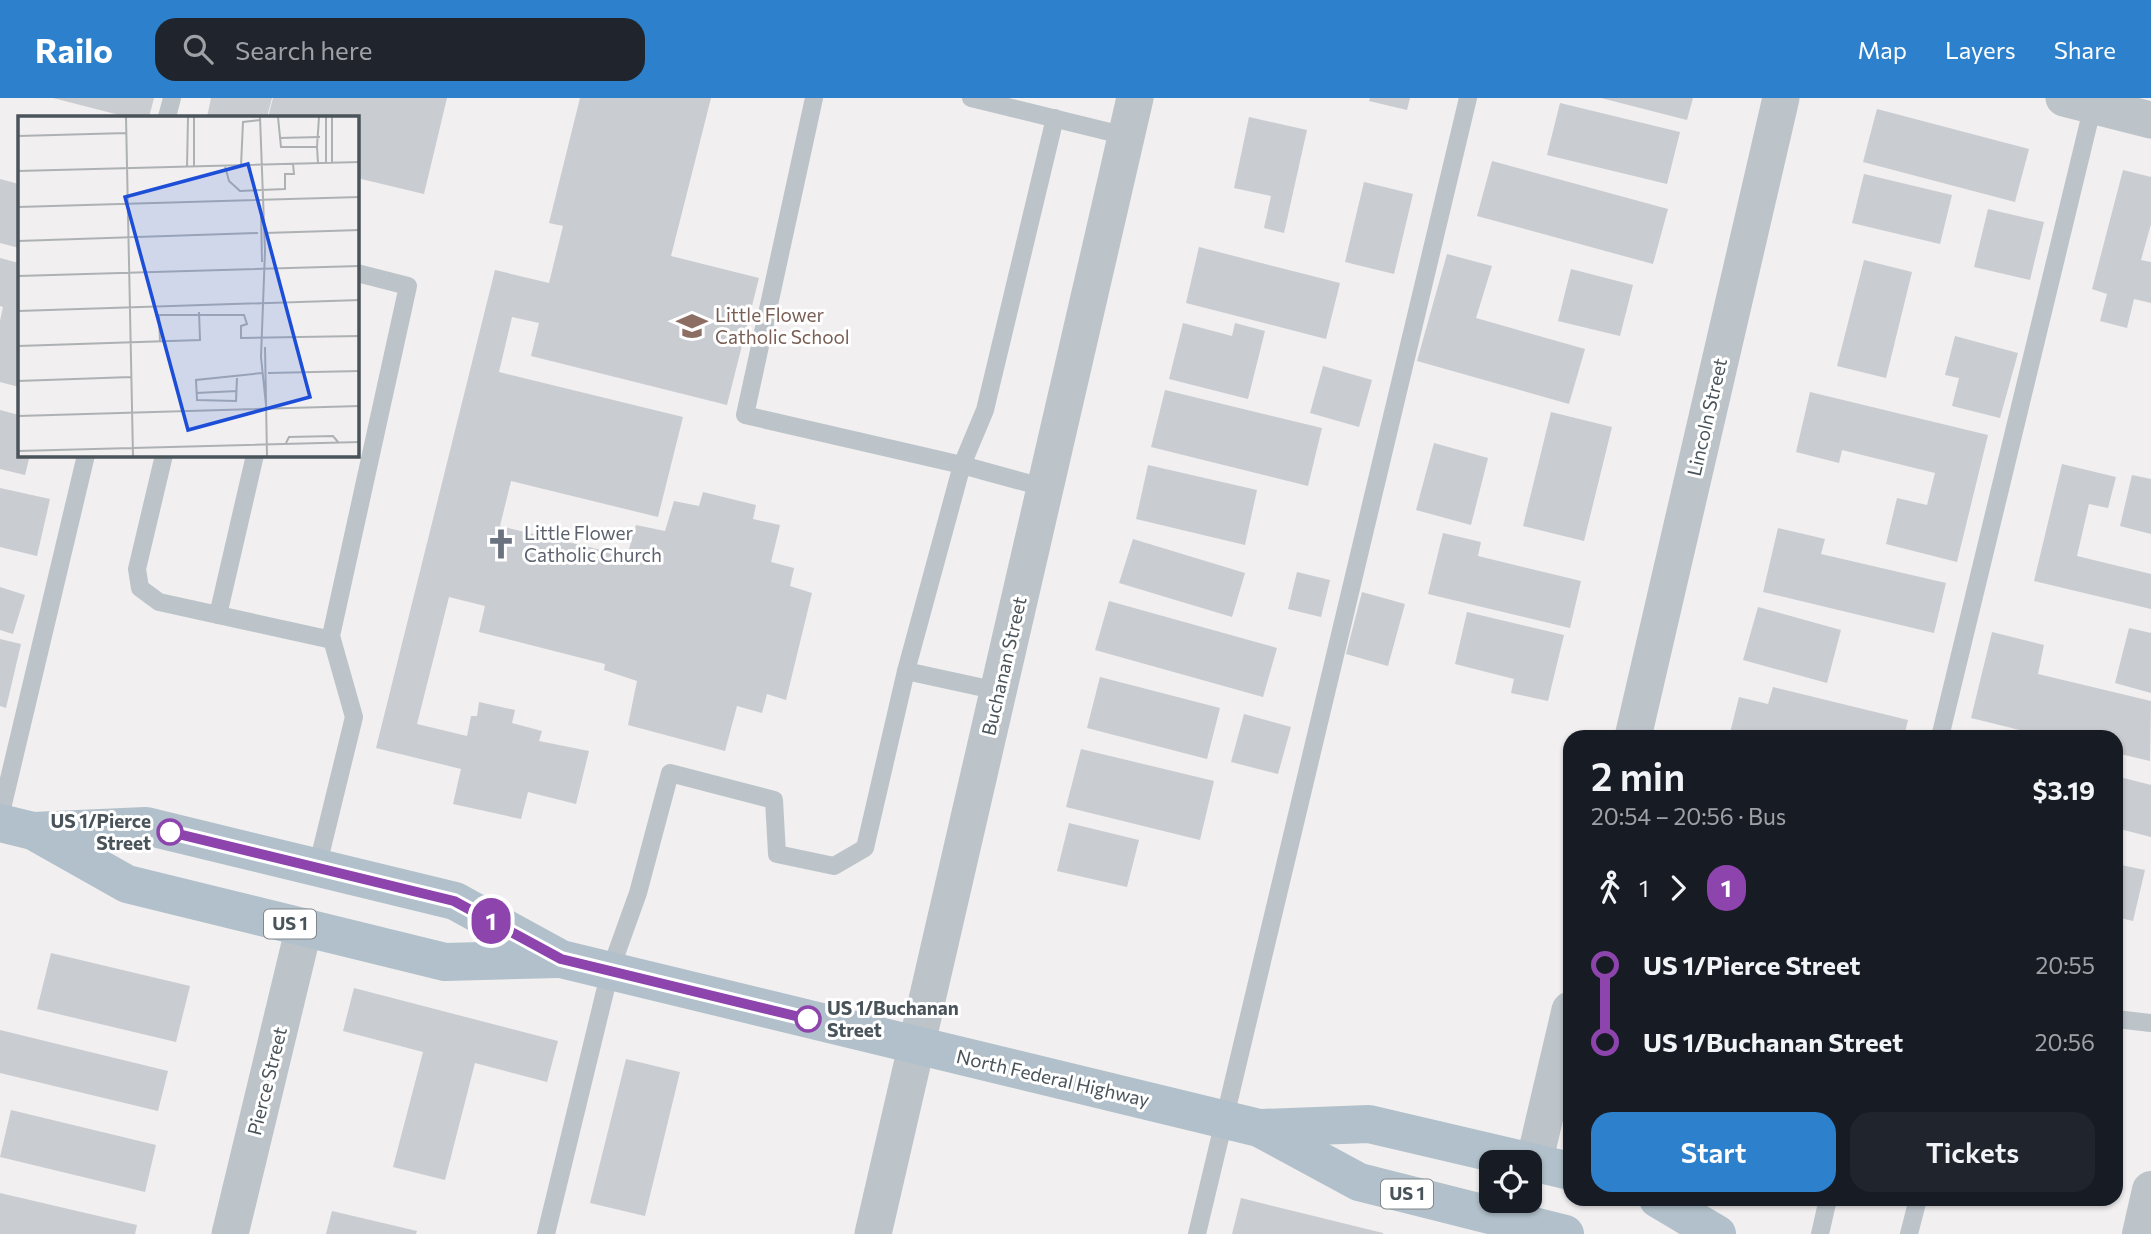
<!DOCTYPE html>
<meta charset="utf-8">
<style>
:root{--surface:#171b24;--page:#20242c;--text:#f1f3f6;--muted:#9ea1a6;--accent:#2d80cc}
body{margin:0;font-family:Commissioner,sans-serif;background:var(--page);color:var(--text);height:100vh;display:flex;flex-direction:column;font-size:26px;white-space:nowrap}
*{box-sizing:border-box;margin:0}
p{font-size:23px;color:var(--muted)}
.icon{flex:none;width:38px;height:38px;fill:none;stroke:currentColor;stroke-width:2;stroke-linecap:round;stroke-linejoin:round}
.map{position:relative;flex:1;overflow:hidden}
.drawer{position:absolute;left:1563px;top:632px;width:560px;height:476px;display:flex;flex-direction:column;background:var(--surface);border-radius:21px;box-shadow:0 2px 5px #0004}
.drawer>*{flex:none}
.badge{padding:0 14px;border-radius:23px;font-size:24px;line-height:46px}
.controls{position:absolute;left:1479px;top:1052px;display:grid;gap:14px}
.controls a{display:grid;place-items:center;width:63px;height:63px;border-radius:14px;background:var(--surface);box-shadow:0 2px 5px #0004;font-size:35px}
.map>.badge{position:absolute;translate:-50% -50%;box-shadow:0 0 0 4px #fff}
.legs{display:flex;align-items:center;gap:10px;height:77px;padding:0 28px;font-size:23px}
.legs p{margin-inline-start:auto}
.summary{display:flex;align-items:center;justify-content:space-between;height:119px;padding:0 28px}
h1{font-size:38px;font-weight:600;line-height:52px}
.action{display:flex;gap:14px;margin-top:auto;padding:14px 28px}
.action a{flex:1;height:80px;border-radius:21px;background:var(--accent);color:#fff;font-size:28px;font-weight:600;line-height:80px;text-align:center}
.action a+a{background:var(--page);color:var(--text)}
ul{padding:0 28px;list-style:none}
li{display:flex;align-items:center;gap:24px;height:77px;font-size:26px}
li i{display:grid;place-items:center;width:10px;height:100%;margin:0 9px;background:currentColor}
li i::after{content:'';width:18px;height:18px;margin:-9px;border:5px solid;border-radius:50%;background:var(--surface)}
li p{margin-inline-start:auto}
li:first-child i{background:linear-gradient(#0000 50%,currentColor 0)}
li:last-child i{background:linear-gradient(currentColor 50%,#0000 0)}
header{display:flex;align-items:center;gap:42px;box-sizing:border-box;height:98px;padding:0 35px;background:var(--accent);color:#fff}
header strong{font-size:33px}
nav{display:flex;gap:38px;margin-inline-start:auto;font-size:24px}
.search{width:490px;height:63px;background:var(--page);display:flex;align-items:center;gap:18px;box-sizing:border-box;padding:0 24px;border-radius:21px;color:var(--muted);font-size:26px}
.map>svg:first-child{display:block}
.building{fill:#c9ccd1}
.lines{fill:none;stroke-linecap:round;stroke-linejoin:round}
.service{stroke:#bcc4ca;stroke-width:18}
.minor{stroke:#bcc4ca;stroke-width:37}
.tertiary{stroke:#bcc4ca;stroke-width:38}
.primary{stroke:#b1c0ca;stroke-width:38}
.line-1-casing{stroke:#fff;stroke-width:16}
.line-1{stroke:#8e44ad;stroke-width:10}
.stop-1-dot{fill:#fff;stroke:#8e44ad;stroke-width:3.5}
.labels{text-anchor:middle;stroke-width:6;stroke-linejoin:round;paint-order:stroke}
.shield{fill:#fff;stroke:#80878c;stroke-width:2}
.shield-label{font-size:18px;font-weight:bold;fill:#49535a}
.education-label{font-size:19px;fill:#785e54;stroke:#fff;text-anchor:start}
.street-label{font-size:19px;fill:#49535a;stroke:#fff}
.worship-label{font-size:19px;fill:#5b616d;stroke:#fff;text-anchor:start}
.stop-label{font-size:19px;font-weight:bold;fill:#49535a;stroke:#fff;text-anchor:end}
.inset-road{fill:none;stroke:#aeb1b3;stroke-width:2}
.view{fill:#1d4ed8;fill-opacity:0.15;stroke:#1d4ed8;stroke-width:3.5}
.inset-edge{fill:none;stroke:#49535a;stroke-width:3.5}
</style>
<header>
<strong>Railo</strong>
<div class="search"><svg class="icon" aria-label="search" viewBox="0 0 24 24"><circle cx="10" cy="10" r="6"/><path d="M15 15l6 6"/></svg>Search here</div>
<nav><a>Map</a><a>Layers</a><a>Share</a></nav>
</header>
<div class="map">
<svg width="2151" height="1136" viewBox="0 0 2151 1136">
<rect width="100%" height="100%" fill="#f1efef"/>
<g class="building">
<polygon points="53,0 154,0 149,19 127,19"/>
<polygon points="211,0 272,0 267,19 207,19"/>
<polygon points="273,0 447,0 424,96 357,80 357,19 268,19"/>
<polygon points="580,0 711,0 671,158 759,180 727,307 531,258 539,225 512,219 499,274 683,319 658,419 511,383 500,428 627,458 636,427 665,433 674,403 699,408 703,394 756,407 753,421 780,427 771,464 794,470 790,488 812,495 786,602 767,596 762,615 737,608 725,653 628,627 637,583 604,572 605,566 479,534 485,508 449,499 417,626 467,638 471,618 477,618 479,604 515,612 512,625 542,633 539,643 589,653 576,706 528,694 521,721 453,706 461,671 376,650 495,172 549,185 563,128 549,125"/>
<polygon points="1370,0 1410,0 1407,12 1369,3"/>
<polygon points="1601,0 1693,0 1687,22"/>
<polygon points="1560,5 1680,34 1667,86 1547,57"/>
<polygon points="1877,11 2029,51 2015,104 1863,64"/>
<polygon points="1249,19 1307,32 1284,135 1264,130 1271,98 1234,90"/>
<polygon points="1492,63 1668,111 1653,166 1477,118"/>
<polygon points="2123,72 2151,79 2151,126 2141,162 2151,164 2151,205 2134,201 2127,230 2100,223 2107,196 2092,191"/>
<polygon points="1864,76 1952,97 1940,146 1852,125"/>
<polygon points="0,81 19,86 19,150 0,145"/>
<polygon points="1364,84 1413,96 1394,176 1345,164"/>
<polygon points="1988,111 2044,124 2030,182 1974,169"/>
<polygon points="1199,149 1340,185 1326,241 1186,205"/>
<polygon points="1447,156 1492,168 1476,220 1585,251 1569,306 1417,263"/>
<polygon points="0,160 19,165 19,289 0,284 0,223 3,209 0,208"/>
<polygon points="1864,162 1912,174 1886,280 1837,268"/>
<polygon points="1571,171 1633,187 1620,238 1558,223"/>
<polygon points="1183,225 1232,238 1235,225 1265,233 1248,301 1169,281"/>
<polygon points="1955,238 2018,255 2000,320 1952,308 1959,280 1945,277"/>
<polygon points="1323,268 1372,282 1359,329 1310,315"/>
<polygon points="1165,292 1322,330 1308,388 1151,349"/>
<polygon points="1810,294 1988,337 1957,464 1886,446 1897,400 1927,407 1935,375 1842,352 1839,365 1796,354"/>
<polygon points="0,312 19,317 19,357 30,357 25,377 0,371"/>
<polygon points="1551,314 1612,329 1584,443 1523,428"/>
<polygon points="1434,345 1488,360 1471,427 1416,412"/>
<polygon points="2062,366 2116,379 2108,410 2089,406 2077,458 2151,476 2151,511 2034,483"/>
<polygon points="1148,367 1257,392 1245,447 1136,421"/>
<polygon points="2132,377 2151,381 2151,436 2120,428"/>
<polygon points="0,390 50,401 37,458 0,449"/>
<polygon points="1778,430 1825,441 1821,456 1946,485 1934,535 1763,494"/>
<polygon points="1443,435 1481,444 1478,458 1581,483 1570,530 1428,496"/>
<polygon points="1133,441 1245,475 1232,519 1119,485"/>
<polygon points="1297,474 1330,482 1321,519 1288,511"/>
<polygon points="0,489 25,497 13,536 0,532"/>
<polygon points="1362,494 1405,506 1388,568 1346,556"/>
<polygon points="1109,503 1277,550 1263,599 1095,552"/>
<polygon points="1758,509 1841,532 1827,585 1743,562"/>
<polygon points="1467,514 1564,537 1548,603 1511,595 1514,581 1455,566"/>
<polygon points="2129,530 2151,535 2151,595 2115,585"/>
<polygon points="1992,534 2044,547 2038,576 2151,603 2150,663 2116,655 2116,639 2048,639 1971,620"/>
<polygon points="0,541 21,546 6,610 0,608"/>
<polygon points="1100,579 1220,610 1207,661 1087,630"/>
<polygon points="1773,589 1908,622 1904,639 1729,639 1739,599 1768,606"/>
<polygon points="1244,616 1291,629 1278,676 1231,664"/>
<polygon points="1081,651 1214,683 1200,742 1066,709"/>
<polygon points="2116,678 2151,687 2151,739 2116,730"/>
<polygon points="1069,725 1139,742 1127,789 1057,773"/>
<polygon points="2116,766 2145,772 2133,823 2116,819"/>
<polygon points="51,855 190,888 176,944 37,911"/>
<polygon points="354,890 558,943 547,984 475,965 445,1082 393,1069 423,954 343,933"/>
<polygon points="0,932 168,973 158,1013 0,975"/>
<polygon points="626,961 680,974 645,1118 590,1105"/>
<polygon points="11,1012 156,1047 145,1094 0,1059"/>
<polygon points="0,1095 137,1127 135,1136 0,1136"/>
<polygon points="1241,1100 1383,1135 1383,1136 1232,1136"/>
<polygon points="332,1113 417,1133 416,1136 326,1136"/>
</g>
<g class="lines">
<g class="service">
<polyline points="814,0 745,317 962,367 1046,390"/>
<polyline points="971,0 1126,38"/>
<polyline points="167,19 172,0"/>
<polyline points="164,357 137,471 140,490 159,504 332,542"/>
<polyline points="218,517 255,357"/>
<polyline points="906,573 998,593"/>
<polyline points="1940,639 2094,3"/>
<polyline points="0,719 86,357"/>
<polyline points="317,770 354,619 331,538 408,188 357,175"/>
<polyline points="2116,921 2151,925"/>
<polyline points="546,1136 610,873 638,795 670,675 774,702 777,756 834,768 865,750 906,573 962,367 985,312 1055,20"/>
<polyline points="1197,1136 1468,0"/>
<polyline points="1820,1136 1828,1101"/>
<polyline points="1909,1136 1918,1101"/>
</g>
<g class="minor">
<polyline points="2064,0 2151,22"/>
<polyline points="1633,639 1781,0"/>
<polyline points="1534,1065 1570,912"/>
<polyline points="230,1136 304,829"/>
<polyline points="873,1136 1135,0"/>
</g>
<polyline class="tertiary" points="2141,1136 2151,1092"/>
<g class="primary">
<polyline points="0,725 33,733 127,786 445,864 558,861"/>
<polyline points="33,733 146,728 455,803 561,861 1259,1030 1359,1084 1565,1136"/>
<polyline points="1261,1030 1369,1026 1570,1073"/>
<polyline points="1658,1101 1717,1136"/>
</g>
</g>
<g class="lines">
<g class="line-1-casing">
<polyline id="line-1" points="170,734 454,803 561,861 808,921"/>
</g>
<use href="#line-1" class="line-1"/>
</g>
<defs>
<g id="school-bare" transform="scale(2.415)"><path d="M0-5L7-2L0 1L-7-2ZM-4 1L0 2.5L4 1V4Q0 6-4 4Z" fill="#8d6e63" stroke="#fff" stroke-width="2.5" paint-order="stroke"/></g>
<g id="church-bare" transform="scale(2.415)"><path d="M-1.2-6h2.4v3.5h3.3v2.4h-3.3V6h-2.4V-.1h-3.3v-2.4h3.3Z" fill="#6b7280" stroke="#fff" stroke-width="2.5" paint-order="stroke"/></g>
</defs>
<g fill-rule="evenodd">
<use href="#school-bare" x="692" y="228"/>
<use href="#church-bare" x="501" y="446"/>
</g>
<g class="stop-1-dot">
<circle cx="170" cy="734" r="12"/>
<circle cx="808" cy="921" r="12"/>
</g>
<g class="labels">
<g class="shield">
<rect x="264" y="811.5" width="52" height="29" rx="5"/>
<rect x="1381" y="1081.5" width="52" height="29" rx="5"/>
</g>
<g class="shield-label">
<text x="290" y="832">US 1</text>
<text x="1407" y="1102">US 1</text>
</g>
<g class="education-label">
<text x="715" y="224">Little Flower<tspan x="715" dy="22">Catholic School</tspan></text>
</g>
<g class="street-label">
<text transform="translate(1707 319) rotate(-77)" y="7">Lincoln Street</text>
<text transform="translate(1004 568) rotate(-77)" y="7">Buchanan Street</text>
<text transform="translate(1053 980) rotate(13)" y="7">North Federal Highway</text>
<text transform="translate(267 983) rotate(-76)" y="7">Pierce Street</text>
</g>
<g class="worship-label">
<text x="524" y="442">Little Flower<tspan x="524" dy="22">Catholic Church</tspan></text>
</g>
<g class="stop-label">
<text x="151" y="730">US 1/Pierce<tspan x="151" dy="22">Street</tspan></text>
<text x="827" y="917" text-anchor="start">US 1/Buchanan<tspan x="827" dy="22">Street</tspan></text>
</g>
</g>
<g transform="translate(18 18)">
<rect width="341" height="341" fill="#f1efef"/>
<path class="inset-road" d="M108 1 115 340M176 1V51M242 1 247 135 243 241 248 289M260 1 263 31H299L300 47M308 1V47M314 1V46M0 20 109 17M261 22 302 21M299 31 301 1M207 50 211 65 222 75 243 74 267 73V58H276L275 48M223 50 225 6 242 4M169 51 170 1M0 55 342 46M0 91 342 81M243 95 244 146M247 117 342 114M0 125 240 117M0 160 342 150M0 195 342 184M141 198 142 226M141 199H226L229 208 223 210V222L342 220M0 230 182 224 181 196M247 231 249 340M250 257 342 255M219 262 218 285 179 284 178 264 244 257M0 265 113 261M178 277 219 275M0 300 342 290M268 327 271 321 315 320 320 326M0 335 342 326"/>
<path class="view" d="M230 48 292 281 170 314 107 81Z"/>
<rect width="341" height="341" class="inset-edge"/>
</g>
</svg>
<div class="controls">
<a><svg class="icon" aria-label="locate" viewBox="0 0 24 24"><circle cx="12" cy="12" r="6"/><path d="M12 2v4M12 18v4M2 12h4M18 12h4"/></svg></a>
</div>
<b class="badge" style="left:491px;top:823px;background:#8e44ad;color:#fff">1</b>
<section class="drawer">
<div class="summary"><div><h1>2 min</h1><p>20:54 – 20:56 · Bus</p></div><b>$3.19</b></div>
<div class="legs"><svg class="icon" aria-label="walk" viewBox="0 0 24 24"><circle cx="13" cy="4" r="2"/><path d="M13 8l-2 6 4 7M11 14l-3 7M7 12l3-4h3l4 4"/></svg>1<svg class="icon" aria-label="forward" viewBox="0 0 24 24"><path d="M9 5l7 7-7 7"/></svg><b class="badge" style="background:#8e44ad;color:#fff">1</b></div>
<ul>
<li><i style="color:#8e44ad"></i><b>US 1/Pierce Street</b><p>20:55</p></li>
<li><i style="color:#8e44ad"></i><b>US 1/Buchanan Street</b><p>20:56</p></li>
</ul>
<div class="action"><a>Start</a><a>Tickets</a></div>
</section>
</div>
